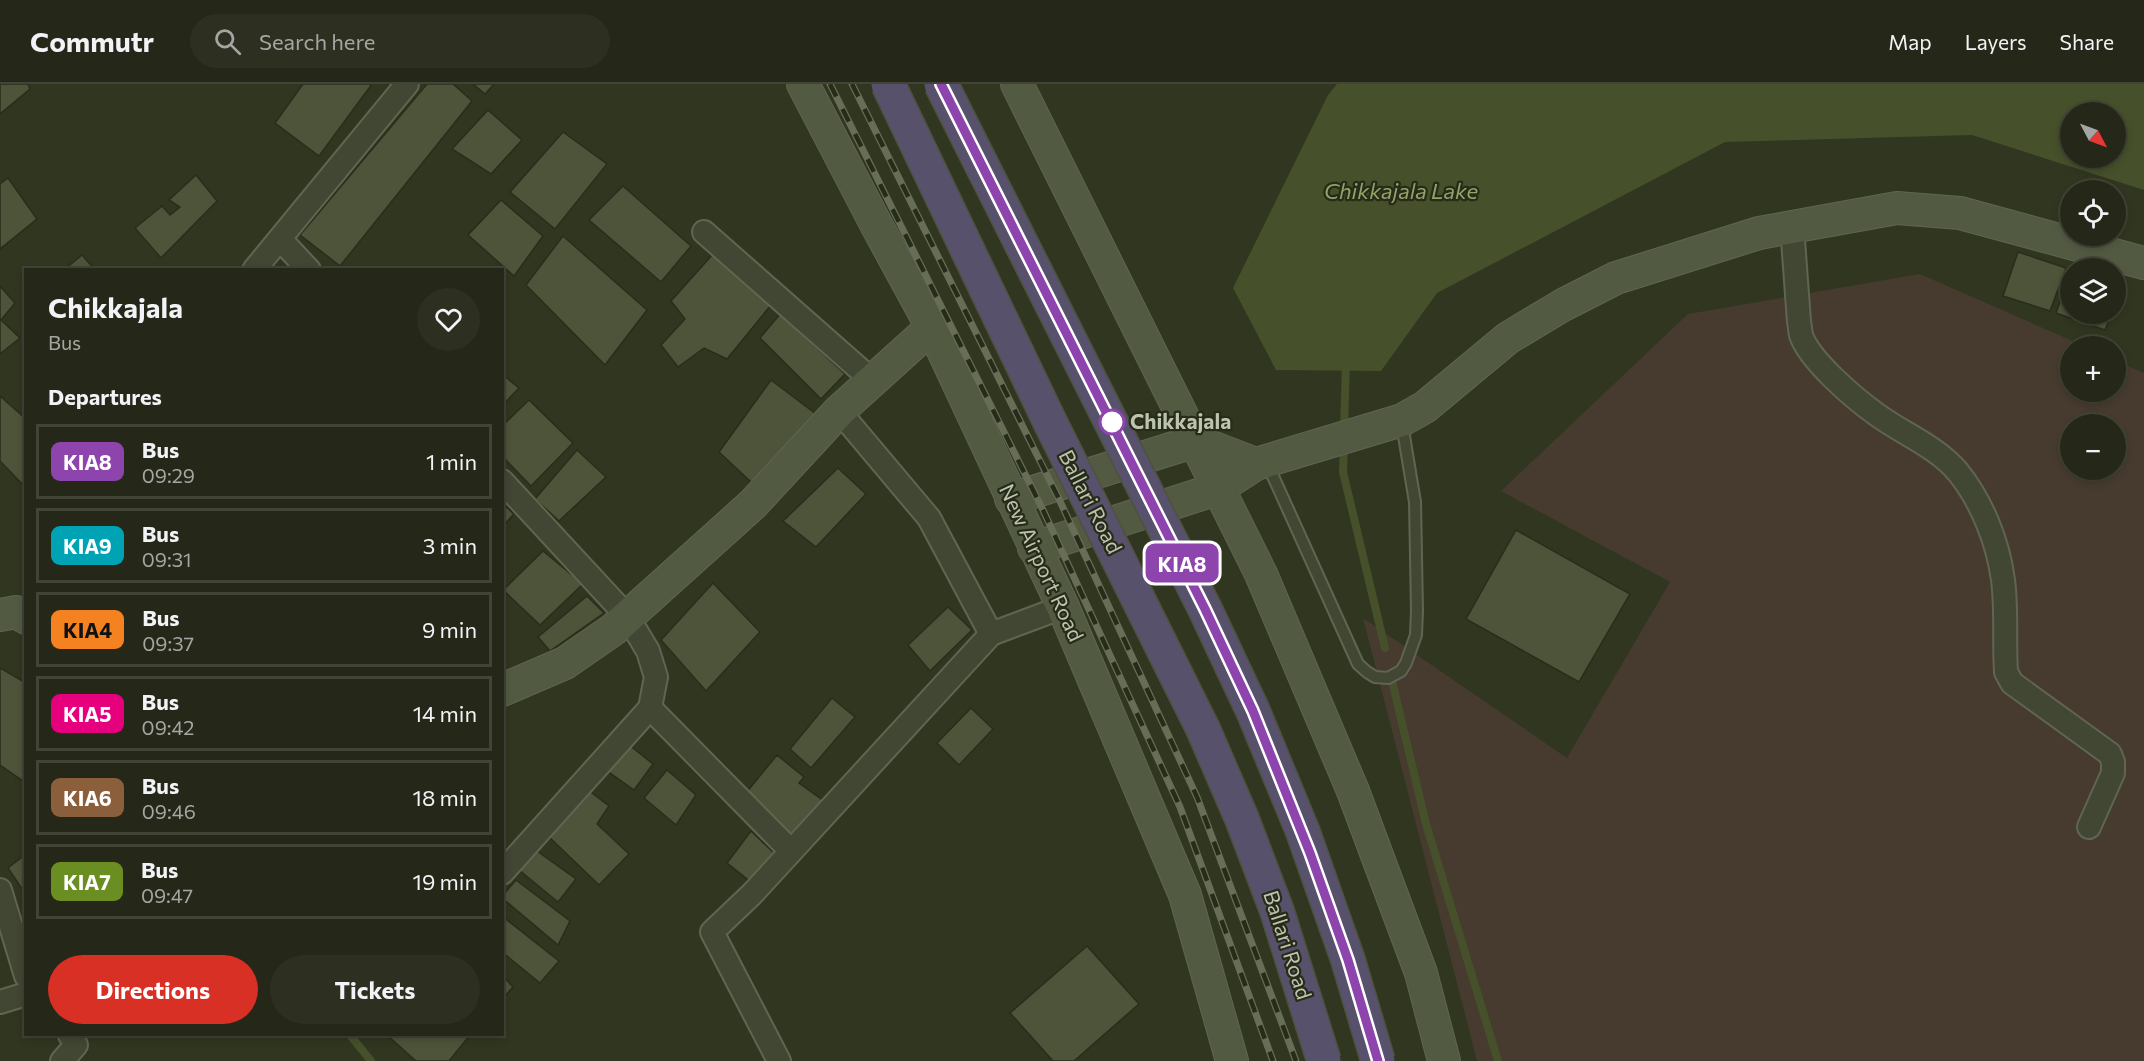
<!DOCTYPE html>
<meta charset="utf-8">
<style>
:root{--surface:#252818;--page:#2d3021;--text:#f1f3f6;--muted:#a3a6a2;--line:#424437;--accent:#d93025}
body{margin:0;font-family:Commissioner,sans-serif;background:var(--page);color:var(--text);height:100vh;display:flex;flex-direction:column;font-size:22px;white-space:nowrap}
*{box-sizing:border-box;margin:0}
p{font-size:20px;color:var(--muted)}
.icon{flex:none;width:33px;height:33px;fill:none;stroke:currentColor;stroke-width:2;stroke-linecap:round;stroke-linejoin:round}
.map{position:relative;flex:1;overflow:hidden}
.details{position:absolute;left:24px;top:184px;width:480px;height:768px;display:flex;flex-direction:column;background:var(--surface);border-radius:0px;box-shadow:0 3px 9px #0003,0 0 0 2px var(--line)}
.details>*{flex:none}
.badge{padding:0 12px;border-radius:9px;font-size:21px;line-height:39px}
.needle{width:39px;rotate:131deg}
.buttons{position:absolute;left:2060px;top:18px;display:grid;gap:12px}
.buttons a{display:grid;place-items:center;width:66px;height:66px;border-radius:50%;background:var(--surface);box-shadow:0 3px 9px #0003,0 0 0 2px var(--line);font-size:30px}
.map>.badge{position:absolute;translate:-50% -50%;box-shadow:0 0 0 3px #fff}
h2{padding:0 24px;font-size:22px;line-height:54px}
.round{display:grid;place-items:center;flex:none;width:63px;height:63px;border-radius:32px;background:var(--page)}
.headline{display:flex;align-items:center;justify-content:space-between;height:102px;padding:0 24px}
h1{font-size:28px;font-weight:700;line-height:45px}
.cta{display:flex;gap:12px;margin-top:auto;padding:12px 24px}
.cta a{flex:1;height:69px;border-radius:36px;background:var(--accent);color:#fff;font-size:24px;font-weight:700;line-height:69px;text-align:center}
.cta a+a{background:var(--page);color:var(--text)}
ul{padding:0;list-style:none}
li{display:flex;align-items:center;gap:18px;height:75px;margin:0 12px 9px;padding:0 12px;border:3px solid var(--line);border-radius:0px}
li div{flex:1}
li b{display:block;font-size:22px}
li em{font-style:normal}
li .badge{min-width:66px;font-weight:700;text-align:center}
header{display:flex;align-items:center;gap:36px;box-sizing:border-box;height:84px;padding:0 30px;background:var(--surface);border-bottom:2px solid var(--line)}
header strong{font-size:28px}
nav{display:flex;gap:33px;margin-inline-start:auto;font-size:21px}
.search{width:420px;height:54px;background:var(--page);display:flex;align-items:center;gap:15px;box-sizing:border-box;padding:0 21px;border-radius:33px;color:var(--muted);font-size:22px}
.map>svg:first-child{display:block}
.green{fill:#463b2e;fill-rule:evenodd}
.water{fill:#46502a;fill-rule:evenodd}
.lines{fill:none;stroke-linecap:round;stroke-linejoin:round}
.stream{stroke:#46502a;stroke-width:8}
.building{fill:#4d5439;stroke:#292d1b;stroke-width:1.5}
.lane-casing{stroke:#606551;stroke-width:14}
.street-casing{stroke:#606551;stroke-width:26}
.secondary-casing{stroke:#606551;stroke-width:34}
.lane{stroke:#424734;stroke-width:10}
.street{stroke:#424734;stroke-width:22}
.secondary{stroke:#535a42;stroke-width:32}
.rail-casing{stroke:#686e56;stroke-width:7}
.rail{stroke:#272b19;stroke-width:4.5;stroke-dasharray:14;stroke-linecap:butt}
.highway-bridge-casing{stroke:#4d513e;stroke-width:36;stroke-linecap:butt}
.highway-bridge{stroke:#58516c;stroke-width:33}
.line-casing{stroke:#fff;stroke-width:14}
.line{stroke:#8e44ad;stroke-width:9}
.stop-dot{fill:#fff;stroke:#8e44ad;stroke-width:3}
.labels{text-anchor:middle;stroke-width:4.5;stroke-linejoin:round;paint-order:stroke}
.stop-label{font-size:21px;font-weight:bold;fill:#bdc4ae;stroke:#272b19;text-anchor:start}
.street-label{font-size:21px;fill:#bdc4ae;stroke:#272b19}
.water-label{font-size:22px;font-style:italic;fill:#94a267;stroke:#272b19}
</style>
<header>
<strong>Commutr</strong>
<div class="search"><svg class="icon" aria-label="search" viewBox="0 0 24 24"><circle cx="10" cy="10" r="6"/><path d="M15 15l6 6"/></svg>Search here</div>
<nav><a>Map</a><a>Layers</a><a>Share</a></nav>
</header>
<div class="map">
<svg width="2144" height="977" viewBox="0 0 2144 977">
<rect width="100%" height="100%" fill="#313620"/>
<path class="green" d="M1920 190 2084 262H2070V308H2115V276L2144 289V977H1477L1363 534 1567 674 1670 498 1501 407 1688 230ZM2070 340H2115V386H2070Z"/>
<path class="water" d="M1337 0H2144V106L1972 51 1725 58 1437 209 1381 287 1276 286 1233 204 1328 11ZM2070 28H2115V74H2070Z"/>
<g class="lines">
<g class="stream">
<polyline points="1344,346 1346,277"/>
<polyline points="1344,361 1343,388 1385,564"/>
<polyline points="1393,601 1426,740 1498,977"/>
<polyline points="350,951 371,977"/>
</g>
</g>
<g class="building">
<polygon points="0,0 28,0 30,5 0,30"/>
<polygon points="303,0 372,0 319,72 275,39"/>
<polygon points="427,0 453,0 472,17 340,182 300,151"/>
<polygon points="473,0 494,0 485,10"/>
<polygon points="488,26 522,56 491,90 452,65"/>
<polygon points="563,48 607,80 555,145 510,108"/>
<polygon points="196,91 217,117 161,174 135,144 162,122 170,131 180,123 169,116"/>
<polygon points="8,94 37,135 0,165 0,100"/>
<polygon points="623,102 691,162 661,198 589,136"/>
<polygon points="501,116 543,152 514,192 468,151"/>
<polygon points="563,152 647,226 605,281 526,201"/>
<polygon points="2018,168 2066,184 2050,227 2003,212"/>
<polygon points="713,170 771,221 727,275 704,264 678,283 661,261 685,235 671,217"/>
<polygon points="82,171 95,186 64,186"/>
<polygon points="2070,189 2070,230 2111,230 2105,246 2056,229"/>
<polygon points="0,202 15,219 1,236 20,254 0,270"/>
<polygon points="780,230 845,290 821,315 760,254"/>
<polygon points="502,290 519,304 502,322"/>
<polygon points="771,296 816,330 752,399 719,368"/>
<polygon points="0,312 26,335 26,404 0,377"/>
<polygon points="529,316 573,359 531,402 502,372 502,342"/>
<polygon points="577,366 606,393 559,437 535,415"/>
<polygon points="838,384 866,410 816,463 783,437"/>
<polygon points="502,419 514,430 502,443"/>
<polygon points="1516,446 1630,510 1579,598 1466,535"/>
<polygon points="543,467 583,500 540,541 503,506"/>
<polygon points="713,499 760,548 706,607 661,556"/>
<polygon points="587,512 604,529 550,567 538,553"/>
<polygon points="948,523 972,546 930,587 908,561"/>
<polygon points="0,584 26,599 26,699 0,681"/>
<polygon points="832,614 855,633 811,684 790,665"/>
<polygon points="971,624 993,645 959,681 937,659"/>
<polygon points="628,660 653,680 634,706 606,686"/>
<polygon points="777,671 804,693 799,699 824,717 791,752 746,709"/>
<polygon points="667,686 696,711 676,741 644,714"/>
<polygon points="588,706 609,722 597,740 629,770 599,801 546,750"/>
<polygon points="751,747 774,769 751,798 727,779"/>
<polygon points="537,767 576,795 558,818 519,786"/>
<polygon points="26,770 26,811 8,784"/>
<polygon points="516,796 570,837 558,861 502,814 502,812"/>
<polygon points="502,832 559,877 540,899 502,868"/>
<polygon points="1087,862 1139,920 1074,977 1053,977 1010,929"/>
<polygon points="502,891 513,903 502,915"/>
<polygon points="387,951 470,951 449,977 416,977"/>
</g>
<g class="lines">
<g class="lane-casing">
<polyline id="lane" points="1267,379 1358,580 1367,588 1375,593 1388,594 1401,587 1406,579 1416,551 1417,527 1415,418 1402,340"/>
</g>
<g class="street-casing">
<g id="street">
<path d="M1792 142 1799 238C1800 242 1800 247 1801 251 1809 276 1855 315 1876 330 1903 350 1936 362 1958 388 1982 418 1998 458 2003 496 2007 526 2004 557 2006 588L2012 599 2110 670 2113 678V689L2089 743"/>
<polyline points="704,148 873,297"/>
<polyline points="280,155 309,186"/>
<polyline points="254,186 407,0"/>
<polyline points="839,327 929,434 991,550"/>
<polyline points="502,397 627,532 648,567 656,593 650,624 502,789"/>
<polyline points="650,624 791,767"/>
<polyline points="0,806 26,892"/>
<polyline points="0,918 26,910"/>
<polyline points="62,977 76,961 70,951"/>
<polyline points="779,977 712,848 752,810 991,550 1063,523"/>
</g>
</g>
<g class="secondary-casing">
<g id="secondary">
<polyline points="803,0 878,144 932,243 1063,523 1185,811 1232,977"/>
<polyline points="1017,0 1261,490 1353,707 1421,889 1444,977"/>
<polyline points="1011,415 1196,357 1256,380"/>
<polyline points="1034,464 1217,405 1256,380 1402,336 1425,323 1508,254 1563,221 1616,194 1759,149 1897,124 1960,129 2144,179"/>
<polyline points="0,531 16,528 26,534"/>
<polyline points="502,606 565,579 614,545 753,420 839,327 932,243"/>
</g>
</g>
<use href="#lane" class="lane"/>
<use href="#street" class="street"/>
<use href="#secondary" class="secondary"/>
<g class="rail-casing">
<g id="rail">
<polyline points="830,0 1043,426 1180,723 1273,977"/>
<polyline points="852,0 1059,415 1197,713 1296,977"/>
</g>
</g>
<use href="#rail" class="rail"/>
<g class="highway-bridge-casing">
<g id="highway-bridge">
<polyline points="888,0 1049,336 1203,645 1242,735 1277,827 1324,977"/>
<polyline points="941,0 1205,525 1253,627 1303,748 1348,876 1378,977"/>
</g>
</g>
<use href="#highway-bridge" class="highway-bridge"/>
</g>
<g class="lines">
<g class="line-casing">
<polyline id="line" points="941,0 1205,525 1253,627 1310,769 1348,876 1378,977"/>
</g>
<use href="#line" class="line"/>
</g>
<circle class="stop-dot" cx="1112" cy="338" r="12"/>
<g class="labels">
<g class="stop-label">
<text x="1130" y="345">Chikkajala</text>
</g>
<g class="street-label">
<text transform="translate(1090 418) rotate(63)" y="7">Ballari Road</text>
<text transform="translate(1041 479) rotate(65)" y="7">New Airport Road</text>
<text transform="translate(1287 861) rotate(72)" y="7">Ballari Road</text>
</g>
<g class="water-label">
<text x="1401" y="115">Chikkajala Lake</text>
</g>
</g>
</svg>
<div class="buttons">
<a><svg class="needle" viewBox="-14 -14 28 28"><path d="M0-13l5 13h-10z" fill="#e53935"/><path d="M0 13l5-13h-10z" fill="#a3a6a2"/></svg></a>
<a><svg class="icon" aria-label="locate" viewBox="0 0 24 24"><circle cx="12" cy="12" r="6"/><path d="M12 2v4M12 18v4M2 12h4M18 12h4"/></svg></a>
<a><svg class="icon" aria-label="layers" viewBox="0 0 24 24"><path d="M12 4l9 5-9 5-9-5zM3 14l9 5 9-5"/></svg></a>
<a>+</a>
<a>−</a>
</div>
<b class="badge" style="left:1182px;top:479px;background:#8e44ad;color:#fff">KIA8</b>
<section class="details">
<div class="headline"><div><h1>Chikkajala</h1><p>Bus</p></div><a class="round"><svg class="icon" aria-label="heart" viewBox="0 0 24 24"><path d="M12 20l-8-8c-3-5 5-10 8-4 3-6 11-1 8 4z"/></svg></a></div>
<h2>Departures</h2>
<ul>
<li><span class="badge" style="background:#8e44ad;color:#fff">KIA8</span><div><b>Bus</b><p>09:29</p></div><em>1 min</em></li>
<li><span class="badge" style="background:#00a3b4;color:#fff">KIA9</span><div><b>Bus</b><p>09:31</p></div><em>3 min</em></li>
<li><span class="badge" style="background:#f58220;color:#111">KIA4</span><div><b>Bus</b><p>09:37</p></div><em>9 min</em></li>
<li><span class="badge" style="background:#e6007e;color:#fff">KIA5</span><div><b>Bus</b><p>09:42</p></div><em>14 min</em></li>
<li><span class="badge" style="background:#8b5e3c;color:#fff">KIA6</span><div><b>Bus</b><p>09:46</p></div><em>18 min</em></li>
<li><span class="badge" style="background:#6b8e23;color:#fff">KIA7</span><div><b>Bus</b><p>09:47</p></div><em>19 min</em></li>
</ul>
<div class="cta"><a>Directions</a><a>Tickets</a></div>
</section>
</div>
